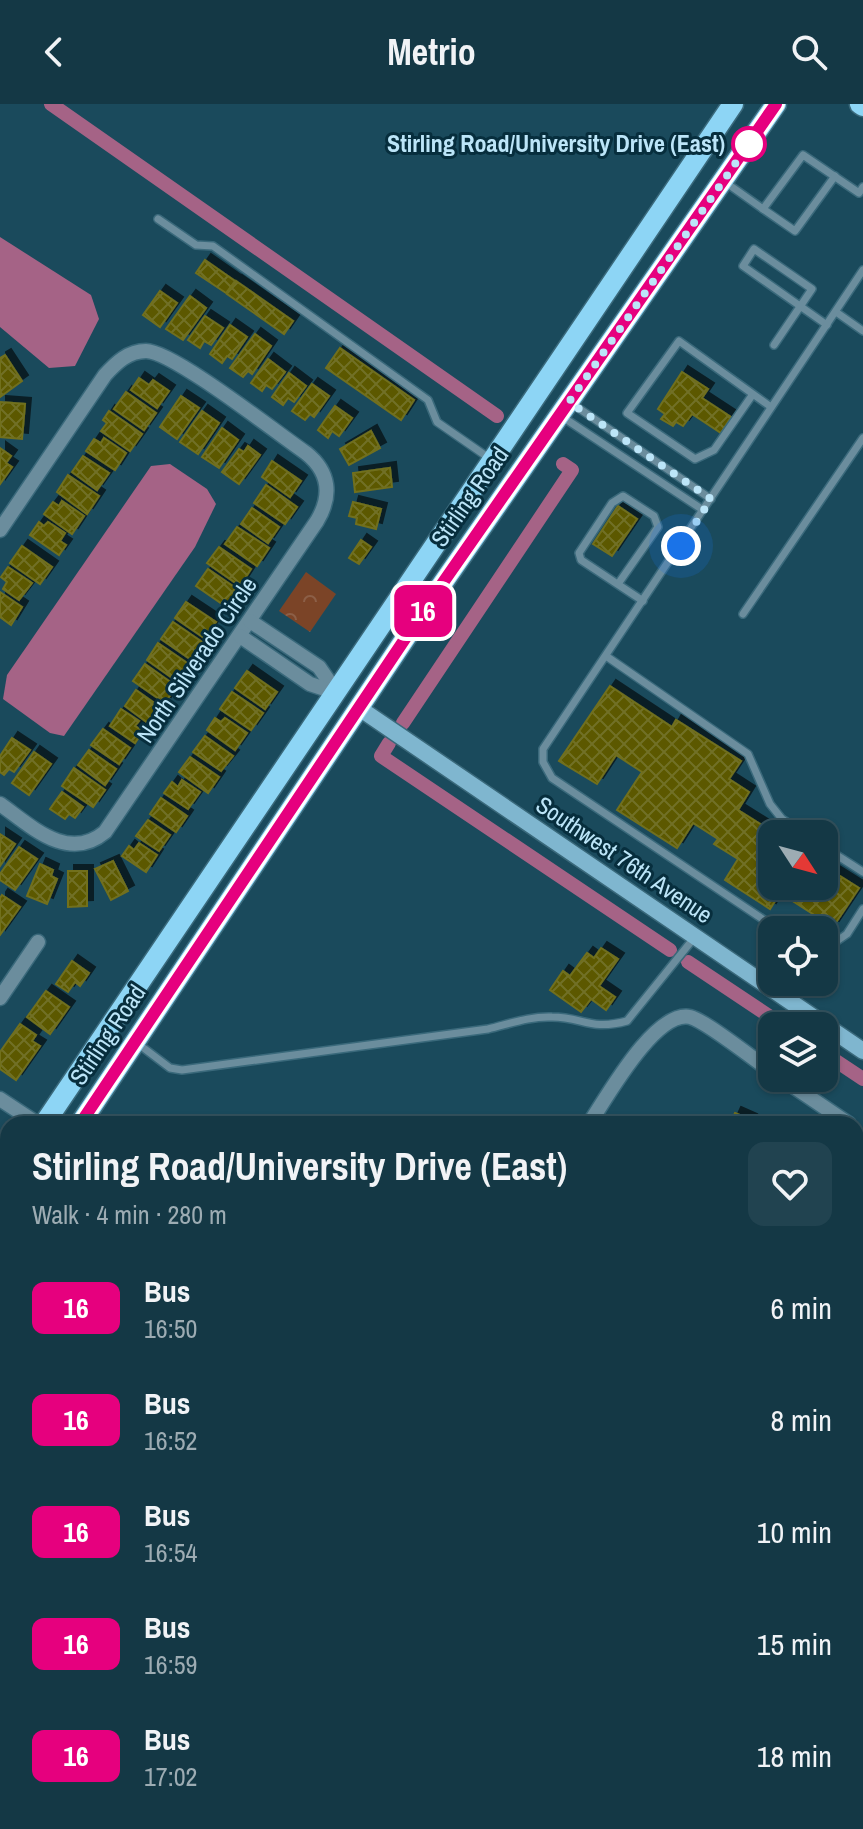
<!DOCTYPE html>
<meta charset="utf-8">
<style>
:root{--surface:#143845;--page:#214350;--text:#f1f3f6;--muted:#9dacb3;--line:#33525e}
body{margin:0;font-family:"Archivo Narrow",sans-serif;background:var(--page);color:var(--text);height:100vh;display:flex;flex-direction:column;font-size:30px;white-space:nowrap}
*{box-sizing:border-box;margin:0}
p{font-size:26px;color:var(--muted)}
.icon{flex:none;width:44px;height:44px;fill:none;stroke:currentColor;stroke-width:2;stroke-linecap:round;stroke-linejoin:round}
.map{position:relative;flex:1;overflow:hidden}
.drawer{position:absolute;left:0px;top:1012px;width:864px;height:714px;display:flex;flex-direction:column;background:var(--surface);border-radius:24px 24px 0 0;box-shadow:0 2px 6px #0004,0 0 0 2px var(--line)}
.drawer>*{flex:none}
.badge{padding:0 16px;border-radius:12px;font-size:28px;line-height:52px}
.needle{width:52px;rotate:126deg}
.fabs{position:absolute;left:758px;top:716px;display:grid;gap:16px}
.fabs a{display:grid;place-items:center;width:80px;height:80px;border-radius:16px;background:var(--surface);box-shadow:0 2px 6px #0004,0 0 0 2px var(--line);font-size:40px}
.you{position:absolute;width:40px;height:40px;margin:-20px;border:6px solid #fff;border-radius:50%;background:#1a73e8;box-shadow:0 0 0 12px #1a73e833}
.map>.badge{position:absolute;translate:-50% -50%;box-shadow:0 0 0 4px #fff}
.round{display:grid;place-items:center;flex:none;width:84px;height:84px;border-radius:16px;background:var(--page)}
.summary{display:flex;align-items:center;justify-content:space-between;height:136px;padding:0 32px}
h1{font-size:38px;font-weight:700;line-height:60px}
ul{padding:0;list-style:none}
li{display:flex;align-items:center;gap:24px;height:112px;padding:0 32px}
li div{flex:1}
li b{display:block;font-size:30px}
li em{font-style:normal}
li .badge{min-width:88px;font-weight:700;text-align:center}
header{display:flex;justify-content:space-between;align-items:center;height:104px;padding:0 32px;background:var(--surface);font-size:36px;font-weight:700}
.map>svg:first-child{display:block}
.park{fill:url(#park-crowns)}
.water{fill:#a56386}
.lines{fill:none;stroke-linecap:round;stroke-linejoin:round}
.canal{stroke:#a56386;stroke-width:14}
.building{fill:url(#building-cross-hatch);stroke:#716f1f;stroke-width:2;filter:url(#shadow)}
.lane-casing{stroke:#3a697b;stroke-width:10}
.street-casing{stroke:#3a697b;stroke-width:17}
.secondary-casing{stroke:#3a697b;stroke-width:19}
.primary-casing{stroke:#3a697b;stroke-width:23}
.lane{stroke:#6b8d9d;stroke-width:7}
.street{stroke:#6b8d9d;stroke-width:14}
.secondary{stroke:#7fb6cf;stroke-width:16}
.primary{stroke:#8dd5f5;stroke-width:20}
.line-casing{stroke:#fff;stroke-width:18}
.line{stroke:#e6007e;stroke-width:12}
.walk{stroke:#bce5f8;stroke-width:8;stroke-dasharray:0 14.4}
.stop-dot{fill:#fff;stroke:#e6007e;stroke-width:4}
.labels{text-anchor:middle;stroke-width:6;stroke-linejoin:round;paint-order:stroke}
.stop-label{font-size:24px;font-weight:bold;fill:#bce5f8;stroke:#072e3d;text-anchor:end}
.street-label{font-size:24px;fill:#bce5f8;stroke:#072e3d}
</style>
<header><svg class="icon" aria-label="back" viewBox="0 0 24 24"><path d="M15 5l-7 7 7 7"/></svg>Metrio<svg class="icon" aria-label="search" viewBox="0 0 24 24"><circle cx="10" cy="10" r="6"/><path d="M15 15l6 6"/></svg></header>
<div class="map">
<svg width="863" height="1725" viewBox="0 0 863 1725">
<defs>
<pattern id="park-crowns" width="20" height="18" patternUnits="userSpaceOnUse" patternTransform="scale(2)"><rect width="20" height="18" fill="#7b4427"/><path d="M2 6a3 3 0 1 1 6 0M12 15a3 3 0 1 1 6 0" fill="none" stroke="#8c5f47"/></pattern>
<pattern id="building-cross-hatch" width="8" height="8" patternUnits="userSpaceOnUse" patternTransform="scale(2)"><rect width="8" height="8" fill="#5b5801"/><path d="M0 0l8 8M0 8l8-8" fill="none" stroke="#717027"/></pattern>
<filter id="shadow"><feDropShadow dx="6" dy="-6" stdDeviation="0" flood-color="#0009"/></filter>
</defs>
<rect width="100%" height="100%" fill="#1a4a5c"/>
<polygon class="park" points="306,468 336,490 310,528 279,507"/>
<g class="water">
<polygon points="0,133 91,191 99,215 75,262 49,264 0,223"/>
<polygon points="170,360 207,385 216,400 195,443 64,632 50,629 3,595 7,571 151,362"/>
<polygon points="856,1241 863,1246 863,1449 856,1447"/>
<polygon points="8,1660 8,1718 50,1718 45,1725 0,1725 0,1672"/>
<polygon points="361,1718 577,1718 577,1725 356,1725"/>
</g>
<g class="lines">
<g class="canal">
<polyline points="51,0 497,312"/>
<polyline points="403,619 572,366 563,360"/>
<polyline points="389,639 381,652 670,846"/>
<polyline points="688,858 784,922"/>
<polyline points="824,949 863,975"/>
</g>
</g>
<g class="building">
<polygon points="205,156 235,177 226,189 196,169"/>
<polygon points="236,177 293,217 284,230 227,190"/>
<polygon points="160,187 177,199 160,223 143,211"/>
<polygon points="190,192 206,204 183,236 166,225"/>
<polygon points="205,212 223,224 211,241 204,237 200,244 188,236"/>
<polygon points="230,221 247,233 232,255 227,252 222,259 210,250"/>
<polygon points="255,230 271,242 252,270 248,267 243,273 230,264"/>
<polygon points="340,244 414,296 401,316 326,264"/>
<polygon points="5,251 22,277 0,293 0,254"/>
<polygon points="268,255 285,268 272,285 266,281 262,287 251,279"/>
<polygon points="682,268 708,285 702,294 731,313 721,329 692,310 683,322 676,318 673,322 661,315 665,310 658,305"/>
<polygon points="289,269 306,282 294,298 288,294 283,301 272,293"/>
<polygon points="139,274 149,281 153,276 169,287 157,304 131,286"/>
<polygon points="312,280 329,292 314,313 310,310 305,316 292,307"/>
<polygon points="126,288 156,309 144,326 114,305"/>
<polygon points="181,292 199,304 177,335 160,323"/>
<polygon points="0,298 25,300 22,335 0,333"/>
<polygon points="335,302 352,314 339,332 332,327 328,334 318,326"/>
<polygon points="109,307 142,330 130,347 101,327 107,319 103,316"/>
<polygon points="202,307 219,319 198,350 180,338"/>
<polygon points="222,324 238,336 219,364 202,353"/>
<polygon points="371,327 380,344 349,361 340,345"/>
<polygon points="104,334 126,349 115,366 86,347 94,335 101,339"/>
<polygon points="248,342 260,351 239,380 222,368 239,345 244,348"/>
<polygon points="0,344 11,352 6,359 12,363 0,380"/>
<polygon points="83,352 109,369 97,386 72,368"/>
<polygon points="272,357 301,377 290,393 262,373"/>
<polygon points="390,364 392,383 355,388 353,369"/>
<polygon points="68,371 99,392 87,410 57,388"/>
<polygon points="266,381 297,403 285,420 254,399"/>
<polygon points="62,397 84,412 72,430 44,410 53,398 59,402"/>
<polygon points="353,398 381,405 376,425 356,420 357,414 349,412"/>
<polygon points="618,402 637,415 612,452 593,440"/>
<polygon points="252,404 279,423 268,439 241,420"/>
<polygon points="39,418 44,422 48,418 65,429 60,437 66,441 59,451 30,431"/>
<polygon points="237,423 269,444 257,462 225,440"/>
<polygon points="361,436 371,443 359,460 349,454"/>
<polygon points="22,442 52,463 40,480 10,459"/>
<polygon points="219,443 251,465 240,482 207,459"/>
<polygon points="8,463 32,479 19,496 3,485 7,478 1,473"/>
<polygon points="208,465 240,487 228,504 196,482"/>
<polygon points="0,488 22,503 11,521 0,513"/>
<polygon points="186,498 216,518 204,534 175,514"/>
<polygon points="173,518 205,540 193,557 161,535"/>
<polygon points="158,539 190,561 178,578 147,556"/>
<polygon points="145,560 176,582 165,599 133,577"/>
<polygon points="247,567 277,588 265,605 235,584"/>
<polygon points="610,582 672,623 676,616 741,657 729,675 749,688 738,706 776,730 772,730 772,782 824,782 824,762 859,784 833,823 780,789 770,805 725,776 738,755 714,740 718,735 693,719 677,744 617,706 642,668 616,651 597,680 559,657"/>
<polygon points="136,586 160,603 148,619 125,602"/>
<polygon points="232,588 263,609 251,626 220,605"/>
<polygon points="121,605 139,617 135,622 143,627 135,639 110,622"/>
<polygon points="215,614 221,618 225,614 247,629 235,646 207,626"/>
<polygon points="103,625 130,644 119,660 91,641"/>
<polygon points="205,632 233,652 221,667 193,648"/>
<polygon points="12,634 30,646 14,668 9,665 4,671 0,668 0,652"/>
<polygon points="89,646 116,665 105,681 78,661"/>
<polygon points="34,648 51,660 29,691 12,679"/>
<polygon points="190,653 219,673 208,689 179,668"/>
<polygon points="74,664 105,686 93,703 62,682"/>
<polygon points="182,676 200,688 188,705 164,689 172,678 178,683"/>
<polygon points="62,688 83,703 75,714 69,710 65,715 50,705"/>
<polygon points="161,694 187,712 176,728 150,710"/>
<polygon points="148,716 170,731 159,747 136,732"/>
<polygon points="0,730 15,740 0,762"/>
<polygon points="139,739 157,751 146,768 122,752 129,742 134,746"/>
<polygon points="19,743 37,755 15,786 0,776 0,770"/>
<polygon points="113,757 128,787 111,796 95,765"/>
<polygon points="40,760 53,766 51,772 57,775 47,800 27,792"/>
<polygon points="68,767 87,767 87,802 68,803"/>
<polygon points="2,791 20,803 0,831 0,794"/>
<polygon points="601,844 618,855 599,882 615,893 606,906 591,895 581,908 550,886 563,867 570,872 587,849 594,854"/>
<polygon points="72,857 89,869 80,882 75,878 68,888 56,880"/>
<polygon points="46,887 69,903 50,930 27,913"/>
<polygon points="20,920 36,931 32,937 40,942 16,976 0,965 0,948"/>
<polygon points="735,1009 751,1016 749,1020 730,1020"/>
<polygon points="0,1380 8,1385 8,1424 3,1431 0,1428"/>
<polygon points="856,1571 863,1578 863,1634 856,1627"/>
<polygon points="0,1572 8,1577 8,1598 0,1609"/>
<polygon points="175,1718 230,1718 225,1725 214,1720 211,1725 170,1725"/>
<polygon points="679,1718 709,1718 701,1725 677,1725 682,1721"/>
</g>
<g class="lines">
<g class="lane-casing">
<g id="lane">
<polyline points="725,78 763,105 803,51 859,89 863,83"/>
<polyline points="763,105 795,127 835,72"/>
<polyline points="158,115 196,141 213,142 428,296 437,318 489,354"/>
<polyline points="836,208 863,227"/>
<polyline points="774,241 812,185 754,145 743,162 827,221"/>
<polyline points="753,290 714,346 695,355 627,309 679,237 771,303"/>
<polyline points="571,299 711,395"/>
<polyline points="561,312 703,406"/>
<polyline points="618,480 658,423 654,412 623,392 612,399 579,449 581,456 643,497"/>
<polyline points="743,510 863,334"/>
<polyline points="606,552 748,650 770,700 782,715 804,730"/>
<polyline points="824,743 863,768"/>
<polyline points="779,826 552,674 543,658 543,645 863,166"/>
<polyline points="824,846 847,830 863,805"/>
<path d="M137 939 170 964 182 966 488 925C509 920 530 912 552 913 583 913 590 927 627 917L694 834"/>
<polyline points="0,1270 8,1274"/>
</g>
</g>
<g class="street-casing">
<g id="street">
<path d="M0 426 105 271C116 259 128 247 146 247 173 247 278 330 306 349 330 368 332 392 317 417L105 728C68 759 31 722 0 700"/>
<polyline points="250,517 319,563 337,589"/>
<polyline points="240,532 310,580 337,589"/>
<polyline points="0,894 38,838"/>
<polyline points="781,974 849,1020"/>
<polyline points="0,995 38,1020"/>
<path d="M589 1020C607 993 655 906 690 913 706 917 755 956 772 968"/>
<polyline points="797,1718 801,1725"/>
<polyline points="97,1725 102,1718"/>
</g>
</g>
<g class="secondary-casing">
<polyline id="secondary" points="359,604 863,947"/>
</g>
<g class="primary-casing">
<g id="primary">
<polyline points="860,0 863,2"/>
<polyline points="44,1020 733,0"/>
<polyline points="80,1020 433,493 776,0"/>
<polyline points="0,1085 8,1073"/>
<polyline points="0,1138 8,1126"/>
</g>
</g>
<use href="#lane" class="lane"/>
<use href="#street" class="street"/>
<use href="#secondary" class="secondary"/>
<use href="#primary" class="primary"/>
</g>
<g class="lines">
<g class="line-casing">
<polyline id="line" points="80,1020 433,493 776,0"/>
</g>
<use href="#line" class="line"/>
<polyline class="walk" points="681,442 711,395 569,298 749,40"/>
</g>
<circle class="stop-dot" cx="749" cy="40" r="16"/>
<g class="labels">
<g class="stop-label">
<text x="725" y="48">Stirling Road/University Drive (East)</text>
</g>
<g class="street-label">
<text transform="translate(470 393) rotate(-55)" y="8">Stirling Road</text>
<text transform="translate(197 556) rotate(-56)" y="8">North Silverado Circle</text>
<text transform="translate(624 756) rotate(34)" y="8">Southwest 76th Avenue</text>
<text transform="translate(108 931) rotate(-56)" y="8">Stirling Road</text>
</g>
</g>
</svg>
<div class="fabs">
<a><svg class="needle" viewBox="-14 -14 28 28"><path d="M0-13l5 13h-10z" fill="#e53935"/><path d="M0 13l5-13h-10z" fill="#9dacb3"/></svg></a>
<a><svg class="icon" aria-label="locate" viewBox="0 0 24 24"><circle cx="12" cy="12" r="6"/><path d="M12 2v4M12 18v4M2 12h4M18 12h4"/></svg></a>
<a><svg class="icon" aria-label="layers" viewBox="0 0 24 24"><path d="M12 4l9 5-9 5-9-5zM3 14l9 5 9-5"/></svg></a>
</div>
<div class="you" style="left:681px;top:442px"></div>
<b class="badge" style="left:423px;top:507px;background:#e6007e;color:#fff">16</b>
<section class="drawer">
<div class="summary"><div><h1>Stirling Road/University Drive (East)</h1><p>Walk · 4 min · 280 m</p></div><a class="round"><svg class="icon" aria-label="heart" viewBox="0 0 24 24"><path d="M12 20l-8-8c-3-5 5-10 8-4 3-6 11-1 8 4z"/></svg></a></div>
<ul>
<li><span class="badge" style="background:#e6007e;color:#fff">16</span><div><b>Bus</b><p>16:50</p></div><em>6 min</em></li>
<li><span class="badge" style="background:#e6007e;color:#fff">16</span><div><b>Bus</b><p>16:52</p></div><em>8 min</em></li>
<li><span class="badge" style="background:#e6007e;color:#fff">16</span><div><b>Bus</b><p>16:54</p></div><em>10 min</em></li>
<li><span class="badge" style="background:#e6007e;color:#fff">16</span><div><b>Bus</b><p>16:59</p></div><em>15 min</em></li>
<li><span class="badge" style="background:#e6007e;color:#fff">16</span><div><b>Bus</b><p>17:02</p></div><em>18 min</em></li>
</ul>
</section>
</div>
